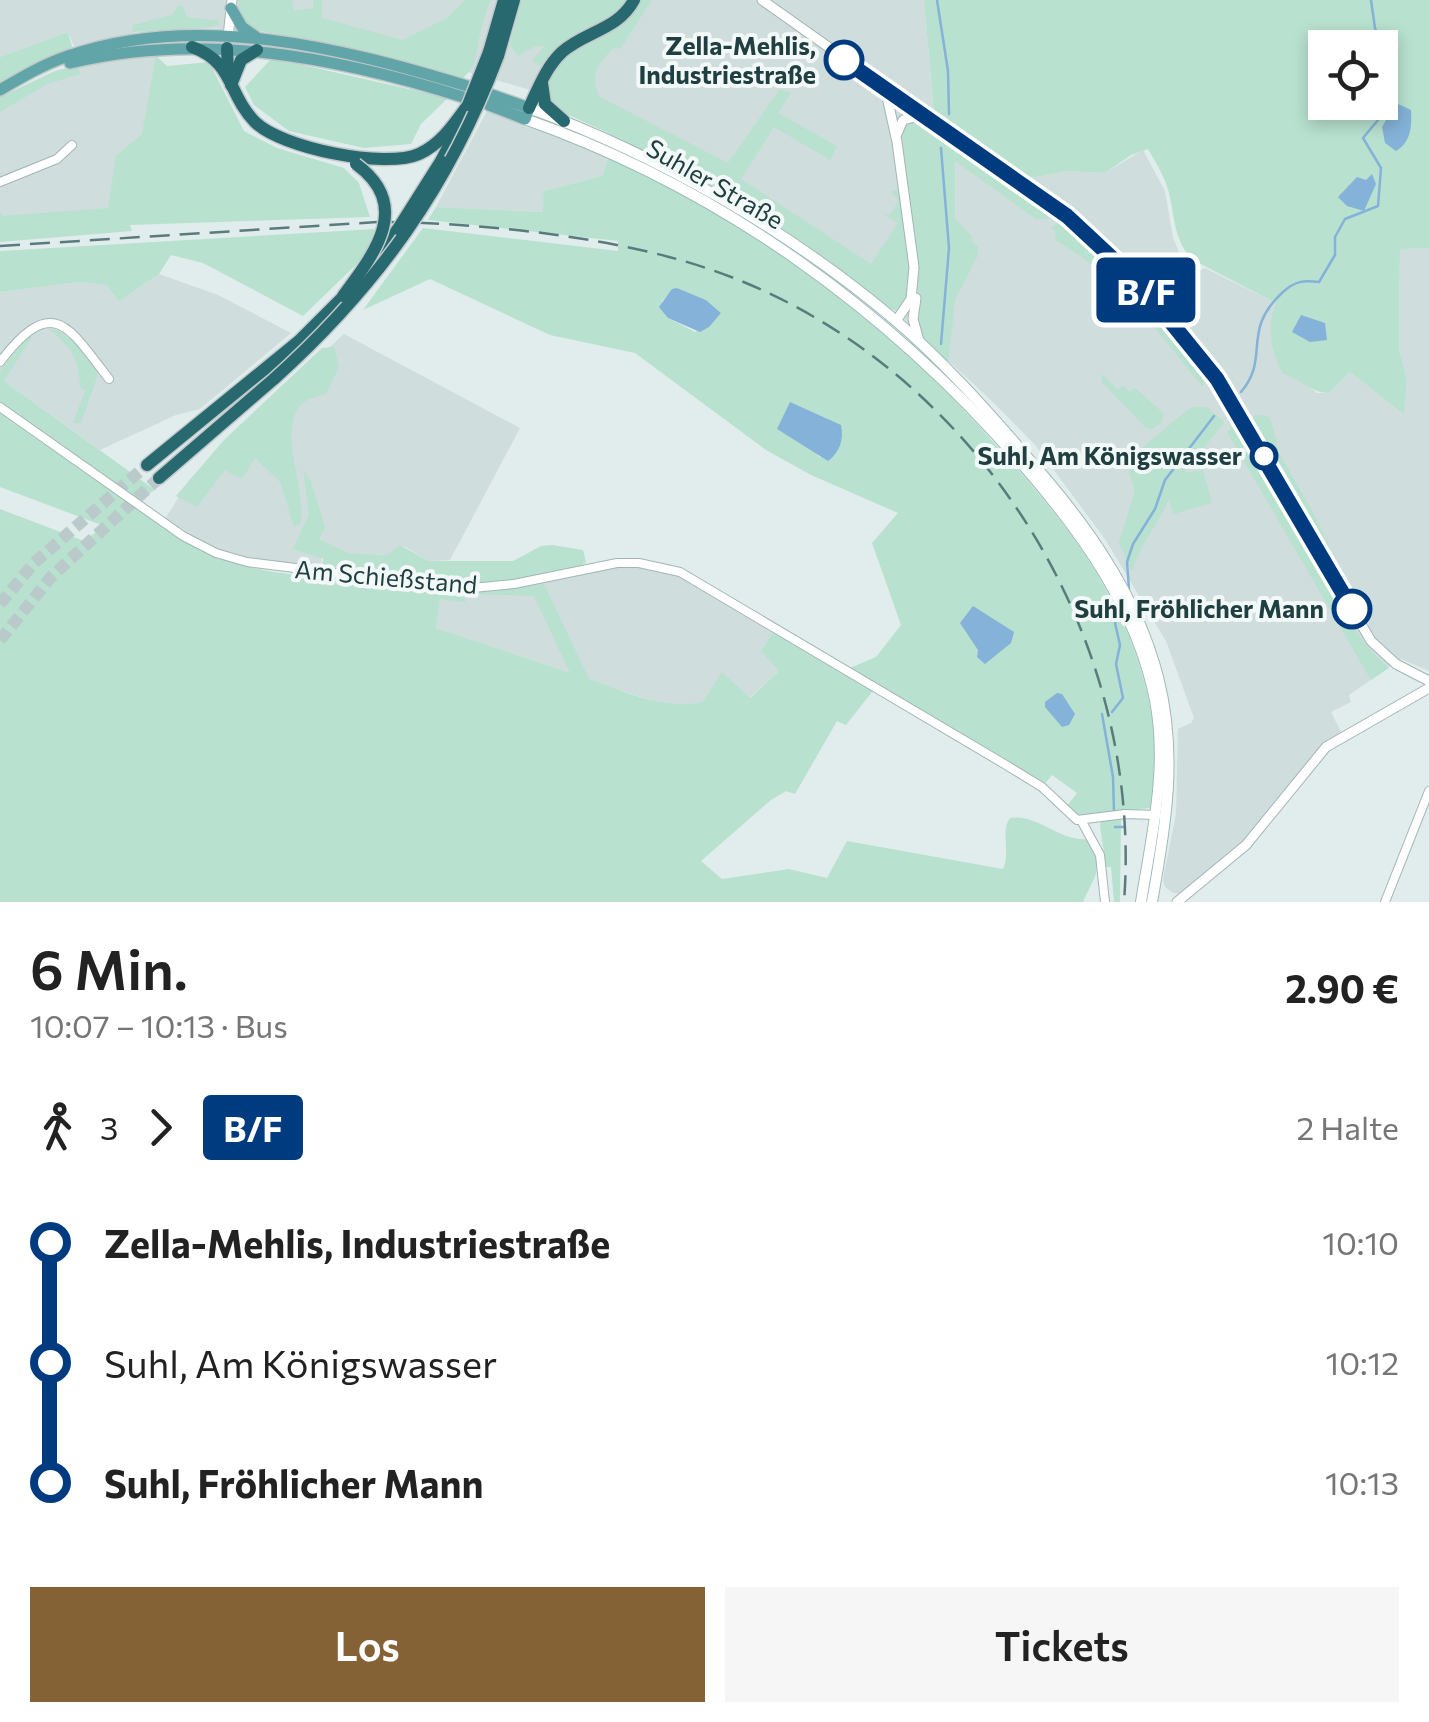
<!DOCTYPE html>
<html lang="de">
<meta charset="utf-8">
<style>
:root{--surface:#fff;--page:#f6f6f6;--text:#222;--muted:#767676;--accent:#856136}
body{margin:0;font-family:Commissioner,sans-serif;background:var(--page);color:var(--text);height:100vh;display:flex;flex-direction:column;font-size:38px;white-space:nowrap}
*{box-sizing:border-box;margin:0}
p{font-size:32px;color:var(--muted)}
.icon{flex:none;width:55px;height:55px;fill:none;stroke:currentColor;stroke-width:2;stroke-linecap:round;stroke-linejoin:round}
.map{position:relative;height:902px;overflow:hidden}
.sheet{display:flex;flex-direction:column;background:var(--surface);flex:1}
.sheet>*{flex:none}
.badge{padding:0 20px;border-radius:8px;font-size:35px;line-height:65px}
.controls{position:absolute;left:1308px;top:30px;display:grid;gap:20px}
.controls a{display:grid;place-items:center;width:90px;height:90px;border-radius:0px;background:var(--surface);box-shadow:0 5px 15px #0003;font-size:50px}
.map>.badge{position:absolute;translate:-50% -50%;box-shadow:0 0 0 5px #fff}
.legs{display:flex;align-items:center;gap:15px;height:110px;padding:0 30px;font-size:32px}
.legs p{margin-inline-start:auto}
.overview{display:flex;align-items:center;justify-content:space-between;height:170px;padding:0 30px}
h1{font-size:55px;font-weight:600;line-height:75px}
.primary-button{display:flex;gap:20px;margin-top:auto;padding:20px 30px}
.primary-button a{flex:1;height:115px;border-radius:0px;background:var(--accent);color:#fff;font-size:40px;font-weight:600;line-height:115px;text-align:center}
.primary-button a+a{background:var(--page);color:var(--text)}
ul{padding:0 30px;list-style:none}
li{display:flex;align-items:center;gap:35px;height:120px;font-size:38px}
li i{display:grid;place-items:center;width:15px;height:100%;margin:0 12px;background:currentColor}
li i::after{content:'';width:25px;height:25px;margin:-12px;border:8px solid;border-radius:50%;background:var(--surface)}
li p{margin-inline-start:auto}
li:first-child i{background:linear-gradient(#0000 50%,currentColor 0)}
li:last-child i{background:linear-gradient(currentColor 50%,#0000 0)}
.map>svg:first-child{display:block}
.built{fill:#cfdddc}
.green{fill:#b8e1cf;fill-rule:evenodd}
.water{fill:#84b2d8}
.lines{fill:none;stroke-linecap:round;stroke-linejoin:round}
.stream{stroke:#84b2d8;stroke-width:2.5}
.motorway-tunnel{stroke:#bacaca;stroke-width:12;stroke-dasharray:12 6;stroke-linecap:butt}
.minor-casing{stroke:#a3b5b5;stroke-width:10}
.tertiary-casing{stroke:#a3b5b5;stroke-width:11}
.secondary-casing{stroke:#9ebab9;stroke-width:12}
.primary-casing{stroke:#c1c9ca;stroke-width:14}
.motorway-casing{stroke:#c1c9ca;stroke-width:15}
.minor{stroke:#fff;stroke-width:8}
.tertiary{stroke:#fff;stroke-width:9}
.secondary{stroke:#fff;stroke-width:10}
.primary{stroke:#61a5a8;stroke-width:11}
.motorway{stroke:#286970;stroke-width:12}
.rail{stroke:#5a7b7c;stroke-width:2.5;stroke-dasharray:20 10;stroke-linecap:butt}
.motorway-bridge-casing{stroke:#c1c9ca;stroke-width:15;stroke-linecap:butt}
.motorway-bridge{stroke:#286970;stroke-width:12}
.line-1-casing{stroke:#fff;stroke-width:22}
.line-1{stroke:#003b80;stroke-width:15}
.stop-1-dot{fill:#fff;stroke:#003b80;stroke-width:5}
.labels{text-anchor:middle;stroke-width:8;stroke-linejoin:round;paint-order:stroke}
.stop-label{font-size:25px;font-weight:bold;fill:#203f40;stroke:#f2f9f8;text-anchor:end}
.street-label{font-size:25px;fill:#203f40;stroke:#f2f9f8}
</style>
<div class="map">
<svg width="1429" height="902" viewBox="0 0 1429 902">
<rect width="100%" height="100%" fill="#e1edec"/>
<g class="built">
<polygon points="0,0 924,0 934,114 1026,179 1066,171 1105,173 1143,150 1165,191 1173,238 1179,252 1199,271 1205,268 1276,303 1283,374 1299,378 1317,393 1329,393 1350,372 1404,413 1407,379 1399,349 1400,249 1429,248 1429,671 1401,659 1349,695 1351,702 1331,712 1344,738 1325,751 1262,830 1181,894 1173,893 1165,887 1163,879 1176,814 1178,729 1191,723 1194,718 1166,641 1105,539 1036,446 996,405 816,237 569,101 363,42 315,35 212,28 137,32 74,46 68,32 0,57"/>
<polygon points="145,55 156,56 167,66 129,225 0,224 0,98 57,70"/>
<polygon points="487,111 531,128 551,130 609,156 602,176 544,191 544,212 436,207"/>
<polygon points="159,274 218,295 291,333 200,409 176,415 100,450 0,378 0,292 80,282 106,285 119,301"/>
<polygon points="344,334 520,428 450,560 429,561 404,546 387,555 349,553 319,539 322,567 259,561 212,548 165,519 190,479 237,431"/>
<polygon points="617,563 680,572 776,628 779,671 749,698 688,706 665,705 436,628 441,587"/>
</g>
<g class="green">
<path d="M238 0H296L292 1 294 11 313 8V0H322V18L403 40 447 18 465 0H490C487 11 482 23 480 34 475 56 480 63 460 81L315 42 250 29 244 25Z"/>
<path d="M522 0H627C606 31 563 35 540 66L532 60 545 46H535L518 56 510 45Z"/>
<path d="M640 0H652L620 49 614 47C599 63 588 75 600 97L728 163 780 89 791 93 778 113 837 146 830 160 774 127 741 179 871 264 898 223 885 215 891 214 899 200 892 194V191L897 190C906 211 914 284 904 304L894 310 881 304 848 278 606 132 549 106 546 81 563 57 624 22Z"/>
<path d="M924 0H1429V248L1400 249 1399 349 1407 379 1404 414 1350 372 1329 393C1312 393 1300 379 1283 374 1271 351 1266 329 1276 303L1193 260C1174 241 1175 218 1169 193 1165 177 1156 163 1148 149L1131 155 1105 173 1066 171 1026 179 934 113ZM1325 48H1380V102H1325Z"/>
<polygon points="179,5 183,7 187,17 220,21 218,25 210,27 132,32 133,25 172,15"/>
<polygon points="68,32 73,50 42,61 0,82 0,57"/>
<polygon points="156,56 167,66 209,62 244,131 277,148 344,168 359,183 370,217 130,225 132,231 0,242 0,213 3,216 108,208 116,156 142,134"/>
<polygon points="272,58 448,98 421,124 411,144 364,148 289,131 254,105 245,87"/>
<polygon points="78,65 80,74 47,84 0,112 0,97 53,72"/>
<polygon points="916,119 971,151 1052,209 1051,219 1036,219 955,161 955,219 973,237 971,240 978,247 978,255 955,300 948,363 917,331 917,266 901,130 903,124"/>
<path d="M609 156C688 196 766 239 836 293 895 338 947 390 996 445 1070 526 1138 613 1153 725 1157 752 1158 781 1150 808L1077 816 1067 806 1077 793 1052 775 1042 787 876 687 846 725 837 721 795 794 786 791 771 800 701 861 722 879 789 869 827 878 847 841 1003 869C1011 852 1000 832 1010 818 1037 813 1060 842 1088 839 1104 872 1096 872 1083 902H0V509L84 541 104 526 0 487V371L27 337 36 331 4 381 155 490 131 505C207 559 252 578 347 576L322 567 323 559 293 549 309 514 303 468 311 482 325 527 319 539 349 553 387 555 400 545 429 561H513L541 546 552 545 583 550 586 562 576 570 460 591 466 602 440 599 436 628 570 673 534 596 476 594V591L544 584 589 679C625 691 664 711 703 702L722 672 750 698 779 671 761 651 776 628 855 673 850 668 876 657 901 625 872 543 898 513 811 475 766 450 635 353 550 335 430 279 363 310 423 228 618 251V241L428 220 436 207 543 212 544 191 602 176ZM677 288 706 300 721 313 695 332 668 318 662 301ZM811 414 827 418 820 458 814 450 777 429Z"/>
<path d="M1064 219C1084 234 1134 276 1142 299L1137 307 1123 304C1105 274 1085 257 1055 240L1056 232 1051 228Z"/>
<polygon points="375,229 364,257 303,316 203,263 171,255 159,274 119,301 106,285 80,282 0,292 0,251"/>
<polygon points="1150,310 1162,316 1207,371 1203,387 1149,321 1145,318 1138,321 1135,318"/>
<path d="M48 328C68 332 91 355 98 374L81 423H73L85 391 80 387C80 357 68 344 48 328Z"/>
<path d="M334 347 339 367 326 394C320 396 309 398 304 402 274 427 308 488 300 524L294 527 280 482 255 458 242 479 225 470 197 507 176 496 224 440 322 348Z"/>
<polygon points="1102,374 1118,390 1123,385 1130,392 1135,388 1164,414 1161,423 1152,429 1146,428 1101,381"/>
<path d="M1191 407H1207L1224 422 1184 473 1203 470 1212 503 1173 514 1169 499C1158 525 1139 545 1132 572L1119 543 1135 491 1125 458 1136 453Z"/>
<polygon points="1255,415 1267,416 1271,420 1279,453 1314,514 1340,570 1358,597 1349,596 1251,424"/>
<path d="M1236 425C1248 434 1252 451 1259 465 1272 489 1290 513 1304 538 1330 584 1348 633 1389 668L1371 680 1227 432Z"/>
<polygon points="1121,818 1120,902 1114,902 1111,867 1106,867 1100,826 1101,820"/>
</g>
<g class="water">
<path d="M1396 103 1411 110C1412 126 1411 142 1396 151L1385 143 1382 127Z"/>
<polygon points="1372,174 1376,184 1364,211 1347,206 1338,197 1357,177 1366,180"/>
<polygon points="677,288 706,300 721,313 709,327 700,332 668,318 659,307 672,289"/>
<polygon points="1301,315 1325,323 1327,340 1310,342 1292,332"/>
<path d="M790 402 841 425C844 439 840 452 828 461L777 429Z"/>
<polygon points="973,606 1014,632 1011,643 985,664 977,657 978,650 960,623"/>
<polygon points="1057,693 1062,694 1075,714 1069,725 1062,727 1045,707 1045,702"/>
</g>
<g class="lines">
<g class="stream">
<polyline points="937,0 948,71 949,114"/>
<polyline points="941,148 949,248 941,344"/>
<path d="M1241 392C1271 357 1240 331 1283 292 1295 281 1304 280 1319 282L1335 255V237L1345 219 1378 206 1381 168 1363 138 1388 108V93L1394 78 1375 28 1371 0"/>
<polyline points="1129,589 1127,562 1133,544 1155,509 1165,480 1214,416"/>
<polyline points="1112,712 1123,698 1116,664 1120,645 1115,623 1118,617"/>
<polyline points="1102,714 1113,777 1114,811"/>
<polyline points="1115,827 1123,827"/>
</g>
<g class="motorway-tunnel">
<polyline points="0,604 34,563 147,465"/>
<polyline points="0,640 51,577 159,478"/>
</g>
<g class="minor-casing">
<g id="minor">
<polyline points="0,182 57,159 72,145"/>
<path d="M0 362C53 293 68 326 109 379"/>
<polyline points="0,407 183,536 216,553 247,562 462,589 514,584 617,563 639,563 680,572 1006,765 1042,787 1077,820 1125,814 1157,815"/>
<polyline points="1081,820 1100,855 1105,902"/>
<polyline points="1385,902 1429,791"/>
</g>
</g>
<g class="tertiary-casing">
<g id="tertiary">
<polyline points="762,0 1067,216 1141,284 1217,379 1371,641 1396,664 1429,681"/>
<polyline points="228,37 232,0"/>
<polyline points="885,88 897,142 914,267 911,299 896,321"/>
<polyline points="897,134 903,120 923,115"/>
<polyline points="916,298 913,319 919,341"/>
<polyline points="1177,902 1246,845 1326,747 1429,688"/>
</g>
</g>
<g class="secondary-casing">
<g id="secondary">
<path d="M529 108C658 155 790 231 895 320 943 361 986 409 1027 457 1084 521 1136 592 1158 677 1178 754 1166 825 1152 902"/>
<path d="M525 119C720 188 888 309 1023 465 1082 533 1137 609 1155 700 1168 768 1152 834 1141 902"/>
</g>
</g>
<g class="primary-casing">
<g id="primary">
<polyline points="231,8 242,27 256,37"/>
<path d="M70 63C202 31 336 57 463 97"/>
<path d="M0 90C22 77 44 64 68 56 197 11 342 48 467 86"/>
<polyline points="489,105 525,119 529,108 492,95"/>
</g>
</g>
<g class="motorway-casing">
<g id="motorway">
<path d="M192 47C234 62 227 93 255 122 281 148 385 169 419 154 441 144 454 124 468 105"/>
<polyline points="227,48 228,73"/>
<polyline points="489,52 504,0"/>
<polyline points="498,56 514,0"/>
<polyline points="542,83 545,104 564,121"/>
<polyline points="231,85 241,60 257,50"/>
<path d="M529 108C538 89 546 67 562 52 586 31 618 30 634 0"/>
<polyline points="441,161 457,130"/>
<polyline points="366,271 398,229"/>
<polyline points="147,465 299,341 350,290"/>
<polyline points="159,478 275,378"/>
</g>
</g>
<use href="#minor" class="minor"/>
<use href="#tertiary" class="tertiary"/>
<use href="#secondary" class="secondary"/>
<use href="#primary" class="primary"/>
<use href="#motorway" class="motorway"/>
<path class="rail" d="M0 246 377 222C466 222 584 234 669 257 951 330 1146 615 1124 902"/>
<g class="motorway-bridge-casing">
<g id="motorway-bridge">
<polyline points="468,105 489,52"/>
<polyline points="398,229 441,161"/>
<path d="M343 296C374 254 413 206 356 164"/>
<path d="M275 378C378 285 449 186 498 56"/>
</g>
</g>
<use href="#motorway-bridge" class="motorway-bridge"/>
</g>
<g class="lines">
<g class="line-1-casing">
<polyline id="line-1" points="844,60 1067,216 1140,284 1217,379 1352,609"/>
</g>
<use href="#line-1" class="line-1"/>
</g>
<g class="stop-1-dot">
<circle cx="844" cy="60" r="18"/>
<circle cx="1264" cy="456" r="12"/>
<circle cx="1352" cy="609" r="18"/>
</g>
<g class="labels">
<g class="stop-label">
<text x="816" y="55">Zella-Mehlis,<tspan x="816" dy="29">Industriestraße</tspan></text>
<text x="1242" y="465">Suhl, Am Königswasser</text>
<text x="1324" y="618">Suhl, Fröhlicher Mann</text>
</g>
<g class="street-label">
<text transform="translate(715 184) rotate(30)" y="9">Suhler Straße</text>
<text transform="translate(386 577) rotate(5)" y="9">Am Schießstand</text>
</g>
</g>
</svg>
<div class="controls">
<a><svg class="icon" aria-label="locate" viewBox="0 0 24 24"><circle cx="12" cy="12" r="6"/><path d="M12 2v4M12 18v4M2 12h4M18 12h4"/></svg></a>
</div>
<b class="badge" style="left:1146px;top:290px;background:#003b80;color:#fff">B/F</b>
</div>
<section class="sheet">
<div class="overview"><div><h1>6 Min.</h1><p>10:07 – 10:13 · Bus</p></div><b>2.90 €</b></div>
<div class="legs"><svg class="icon" aria-label="walk" viewBox="0 0 24 24"><circle cx="13" cy="4" r="2"/><path d="M13 8l-2 6 4 7M11 14l-3 7M7 12l3-4h3l4 4"/></svg>3<svg class="icon" aria-label="forward" viewBox="0 0 24 24"><path d="M9 5l7 7-7 7"/></svg><b class="badge" style="background:#003b80;color:#fff">B/F</b><p>2 Halte</p></div>
<ul>
<li><i style="color:#003b80"></i><b>Zella-Mehlis, Industriestraße</b><p>10:10</p></li>
<li><i style="color:#003b80"></i><span>Suhl, Am Königswasser</span><p>10:12</p></li>
<li><i style="color:#003b80"></i><b>Suhl, Fröhlicher Mann</b><p>10:13</p></li>
</ul>
<div class="primary-button"><a>Los</a><a>Tickets</a></div>
</section>
